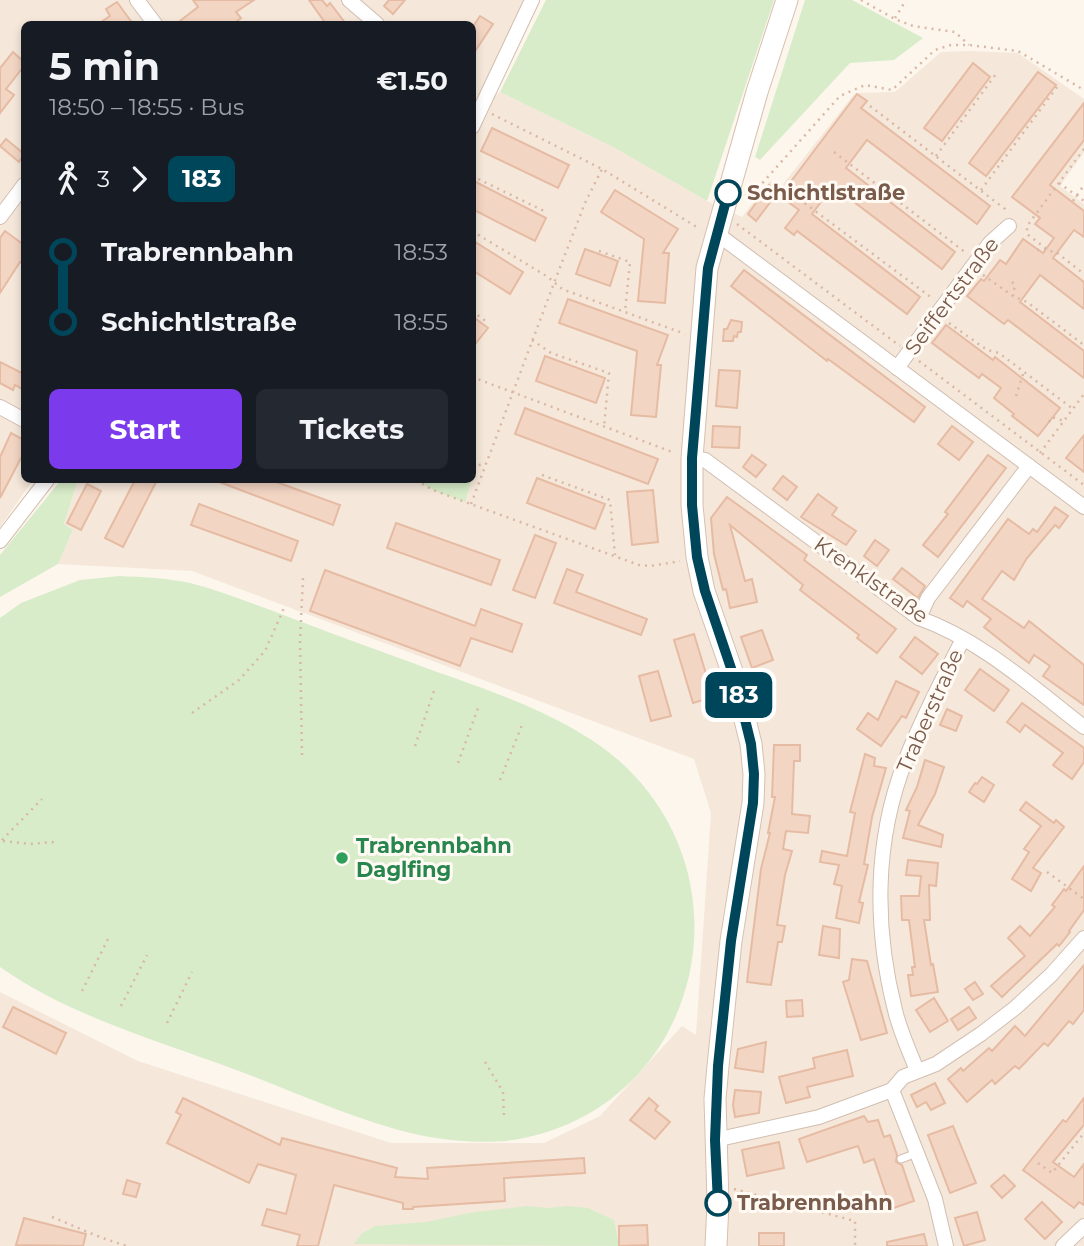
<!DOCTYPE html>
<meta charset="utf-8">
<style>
:root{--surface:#171b24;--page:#242831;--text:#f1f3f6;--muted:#9ea1a6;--accent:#7c3aed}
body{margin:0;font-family:Montserrat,sans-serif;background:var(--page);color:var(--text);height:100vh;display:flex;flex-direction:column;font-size:26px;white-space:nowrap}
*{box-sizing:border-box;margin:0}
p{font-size:23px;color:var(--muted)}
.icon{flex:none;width:38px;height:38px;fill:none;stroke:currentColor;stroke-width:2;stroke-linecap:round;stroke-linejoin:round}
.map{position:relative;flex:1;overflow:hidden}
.side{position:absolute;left:21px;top:21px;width:455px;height:462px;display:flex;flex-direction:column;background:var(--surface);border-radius:10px;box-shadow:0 4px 10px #0003}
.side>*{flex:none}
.badge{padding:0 14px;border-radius:10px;font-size:24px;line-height:46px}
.map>.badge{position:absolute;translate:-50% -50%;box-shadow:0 0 0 4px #fff}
.legs{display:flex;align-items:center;gap:10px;height:77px;padding:0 28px;font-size:23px}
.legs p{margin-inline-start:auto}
.overview{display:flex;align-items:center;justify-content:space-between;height:119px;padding:0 28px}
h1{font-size:38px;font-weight:700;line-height:52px}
.primary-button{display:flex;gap:14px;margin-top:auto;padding:14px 28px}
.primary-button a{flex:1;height:80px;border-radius:10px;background:var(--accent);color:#fff;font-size:28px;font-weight:700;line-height:80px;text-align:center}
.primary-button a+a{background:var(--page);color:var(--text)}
ul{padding:0 28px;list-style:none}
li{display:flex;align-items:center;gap:24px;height:70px;font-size:26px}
li i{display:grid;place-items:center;width:10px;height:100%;margin:0 9px;background:currentColor}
li i::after{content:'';width:18px;height:18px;margin:-9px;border:5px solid;border-radius:50%;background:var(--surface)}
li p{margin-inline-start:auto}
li:first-child i{background:linear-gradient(#0000 50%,currentColor 0)}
li:last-child i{background:linear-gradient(currentColor 50%,#0000 0)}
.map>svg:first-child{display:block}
.residential{fill:#f5e8da}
.green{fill:#d8ecc9}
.building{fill:#f3d5c3;stroke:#e6bba3;stroke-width:2}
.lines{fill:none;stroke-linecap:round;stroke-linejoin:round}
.lane-casing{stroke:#d1beb0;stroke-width:9}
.street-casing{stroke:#d1beb0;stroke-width:16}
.secondary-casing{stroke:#d6c0b0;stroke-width:23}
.path{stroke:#d9b8a5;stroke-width:2.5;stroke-dasharray:2 5;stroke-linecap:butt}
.lane{stroke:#fff;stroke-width:7}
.street{stroke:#fff;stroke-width:14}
.secondary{stroke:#fff;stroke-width:21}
.line-1-casing{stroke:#fff;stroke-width:16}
.line-1{stroke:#00465a;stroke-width:10}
.stop-1-dot{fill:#fff;stroke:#00465a;stroke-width:3.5}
.leisure-dot{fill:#2e9e5b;stroke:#fffaf3;stroke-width:2.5}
.labels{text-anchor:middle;stroke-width:6;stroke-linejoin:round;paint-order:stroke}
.stop-label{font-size:21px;font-weight:bold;fill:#7a5c4d;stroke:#fffaf3;text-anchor:start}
.street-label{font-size:21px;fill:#7a5c4d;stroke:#fffaf3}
.leisure-label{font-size:21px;font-weight:bold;fill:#27864d;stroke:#fffaf3;text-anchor:start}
</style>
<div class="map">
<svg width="1084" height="1246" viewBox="0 0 1084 1246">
<rect width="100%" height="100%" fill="#fdf6ec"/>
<g class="residential">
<polygon points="0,0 526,0 473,107 472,24 24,24 24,480 33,480 0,527"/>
<polygon points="970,51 1018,53 1084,99 1084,152 1060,186 1084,204 1084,1246 0,1246 0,992 138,1061 391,1143 544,1143 600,1116 682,1026 696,1035 711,813 694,759 192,571 58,564 73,530 64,524 78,480 472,480 473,127 481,106 500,92 613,147 707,201 742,217 770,181 780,188 855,93 895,92 941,52"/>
</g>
<g class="green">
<polygon points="546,0 774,0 707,201 613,147 500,92"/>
<polygon points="805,0 852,0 923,38 894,60 850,63 760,160 755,157"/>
<polygon points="61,480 78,480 64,524 73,530 58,564 0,597 0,555"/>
<polygon points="416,480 470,480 471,482 465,502 433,490"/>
<path d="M119 576C142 577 167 578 190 583 218 590 245 601 273 611 315 627 357 643 399 658 473 686 568 712 626 767 755 892 693 1112 513 1140 483 1144 449 1141 419 1135 357 1121 298 1093 239 1071 159 1041 71 1017 0 967V618L21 603 80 580Z"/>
<polygon points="526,1206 549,1208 567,1206 588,1208 614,1220 619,1246 354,1244 361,1234 375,1226 426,1222 469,1213"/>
</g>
<g class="building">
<polygon points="193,0 254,0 236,12 241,18 233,24 176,24 198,7"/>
<polygon points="309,0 322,0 327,6 330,3 346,24 326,24"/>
<polygon points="389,0 405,0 393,14 384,6"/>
<polygon points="117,2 133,24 98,24 110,16 106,9"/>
<polygon points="480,16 493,24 472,56 472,28"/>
<polygon points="13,52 24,62 24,66 6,89 14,95 0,113 0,68"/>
<polygon points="973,63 990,77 942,141 924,128"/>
<polygon points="1038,72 1056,85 986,176 969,163"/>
<polygon points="857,94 867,101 861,108 990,206 977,224 867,140 846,168 955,252 942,269 833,186 812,214 920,297 907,314 797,231 794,235 785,228 799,210 780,196"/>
<polygon points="1084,103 1084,140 1050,185 1084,211 1084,237 1074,230 1053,258 1084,282 1084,309 1040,275 1020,302 1084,351 1084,378 1008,320 1004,324 967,296 981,279 984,281 1000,260 1006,264 1023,239 1043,253 1054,238 1035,224 1040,218 1012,197"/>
<polygon points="492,128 569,165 558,188 481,151"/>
<polygon points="6,139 24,154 19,162 0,146"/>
<polygon points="472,180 546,218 535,241 472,209"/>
<polygon points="769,185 778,192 756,221 748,214"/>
<polygon points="615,190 678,229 663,253 669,253 665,303 638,301 644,239 601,212"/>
<polygon points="5,231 24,245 24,265 20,262 0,293 0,238"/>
<polygon points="472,240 523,272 510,294 472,270"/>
<polygon points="585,249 618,261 610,286 576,274"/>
<polygon points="744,270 925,407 914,422 828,359 827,361 805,344 731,286"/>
<polygon points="568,299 668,335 657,365 661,365 656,417 631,415 637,351 559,323"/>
<polygon points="472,316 488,328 472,348"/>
<polygon points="731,320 742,322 741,332 738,332 737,337 734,336 733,341 723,341 724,329 727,329"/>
<polygon points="946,325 993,360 995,357 1060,408 1038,436 1012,416 1014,414 994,398 1001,388 982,374 979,378 932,343"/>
<polygon points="545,356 605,378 596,403 536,381"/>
<polygon points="0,362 24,374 24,390 15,385 13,390 0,383"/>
<polygon points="719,370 740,371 737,408 716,406"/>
<polygon points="525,408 658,459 648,484 515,434"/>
<polygon points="713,426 740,427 739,448 712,447"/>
<polygon points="952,426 973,442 959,460 938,444"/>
<polygon points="11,433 24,440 24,460 21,458 0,498 0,457"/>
<polygon points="1084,435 1084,472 1066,458"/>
<polygon points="752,455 766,465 756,477 743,467"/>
<polygon points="988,455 1006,468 938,557 923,545 948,514 945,512"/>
<polygon points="783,476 797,487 787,500 773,489"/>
<polygon points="537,478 605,504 595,529 527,503"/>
<polygon points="135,480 157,480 123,547 105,538"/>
<polygon points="214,480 271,480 340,505 333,525"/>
<polygon points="87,484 101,491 81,530 67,523"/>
<polygon points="653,490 658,542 632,545 627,492"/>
<polygon points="818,494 837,508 832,515 856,531 846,545 801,517"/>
<polygon points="727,497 807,555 804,560 896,629 877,653 857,638 859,635 800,590 803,585 730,525 745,581 752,579 757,602 730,608 726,589 723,590 714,554 711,518"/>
<polygon points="199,504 298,541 291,561 191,525"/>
<polygon points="1055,507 1068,516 1059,528 1055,525 1027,558 1014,580 1002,571 982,599 1024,628 1029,621 1084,665 1084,705 1043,676 1050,666 1034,655 1029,663 984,627 991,619 967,601 963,607 950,598 1008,519 1029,534 1033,529 1037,532"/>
<polygon points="396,523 500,560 491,585 387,548"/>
<polygon points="535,535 556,543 535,598 513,590"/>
<polygon points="875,540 889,550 877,566 864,556"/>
<polygon points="902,568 925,586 918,598 893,579"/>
<polygon points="567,569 583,575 576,592 647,619 641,635 554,603"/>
<polygon points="325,570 475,626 481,609 522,624 512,652 471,638 460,666 310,611"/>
<polygon points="762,630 773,660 752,668 741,637"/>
<polygon points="694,634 713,697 693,703 674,640"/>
<polygon points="915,637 938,654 922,674 900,657"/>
<polygon points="980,669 1009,690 994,711 965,690"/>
<polygon points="658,671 671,716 651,721 639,676"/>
<polygon points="896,681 919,692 906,718 902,716 881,746 857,729 868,713 878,720"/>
<polygon points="1022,703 1084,748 1084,762 1072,779 1053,765 1063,753 1025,725 1020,732 1007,722"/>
<polygon points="947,709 962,716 956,731 940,725"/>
<polygon points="774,745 800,745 800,761 794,761 792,814 810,816 808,833 786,831 783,849 792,851 785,875 777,925 785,926 782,942 778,942 771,985 747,982 761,869 770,833 768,833 775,797 772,797"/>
<polygon points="865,754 875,758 874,766 886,768 872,817 864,864 868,865 859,902 863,903 859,923 836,918 842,886 834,884 839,865 820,862 822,851 847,856 855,813 850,812"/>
<polygon points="925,760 944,767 935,794 918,825 943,835 941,847 903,838 910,811 906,810 917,787"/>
<polygon points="982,777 994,785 984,802 969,792 975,783 977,784"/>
<polygon points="1026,802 1054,823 1056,820 1064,827 1033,868 1041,873 1031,891 1012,879 1029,852 1024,849 1041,826 1020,810"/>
<polygon points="908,860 938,863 936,886 929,885 930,920 924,920 931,965 933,964 938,992 911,996 908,975 913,975 912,967 915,967 909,920 902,920 901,896 919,896 921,876 906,875"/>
<polygon points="1084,866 1084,910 1069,931 1070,932 1059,946 1057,944 1002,997 991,986 1025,956 1008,938 1020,926 1030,936 1055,907 1052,905 1064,889 1066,891"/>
<polygon points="823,926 840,929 839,958 819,955"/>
<polygon points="852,959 867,961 887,1033 861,1040 843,982 849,980"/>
<polygon points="1084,965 1084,1010 1073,1024 1069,1021 1048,1046 1044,1043 1019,1069 1015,1066 995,1084 992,1080 967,1102 948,1079 961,1068 963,1071 989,1048 992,1051 1015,1026 1025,1036"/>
<polygon points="975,982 983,994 973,1000 965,989"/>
<polygon points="934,998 948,1021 930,1032 916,1010"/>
<polygon points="802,1000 803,1016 787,1017 786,1001"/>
<polygon points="13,1007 66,1033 56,1054 3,1027"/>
<polygon points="969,1007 976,1018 958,1030 951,1019"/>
<polygon points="766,1042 763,1072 735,1068 738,1049"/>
<polygon points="847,1050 853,1076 807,1087 810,1097 786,1103 779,1077 815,1068 813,1058"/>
<polygon points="935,1083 945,1103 931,1110 926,1102 917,1107 911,1095"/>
<polygon points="735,1090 761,1092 759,1113 735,1117 733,1105"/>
<polygon points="183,1098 280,1145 282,1138 397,1168 395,1177 428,1179 427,1168 584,1158 585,1173 504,1178 505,1201 413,1207 413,1209 403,1209 403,1203 334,1185 318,1246 297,1246 300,1235 262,1225 267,1209 286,1214 296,1175 258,1164 249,1183 167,1143 181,1115 176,1112"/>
<polygon points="649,1098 658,1106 655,1110 670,1122 655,1139 630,1120"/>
<polygon points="1084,1098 1084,1125 1053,1162 1074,1177 1084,1164 1084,1205 1079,1202 1074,1208 1023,1170 1063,1120 1066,1122"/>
<polygon points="864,1116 868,1122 878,1120 884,1137 890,1135 897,1155 896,1162 902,1165 914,1201 891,1209 874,1159 864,1163 858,1146 807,1162 799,1139"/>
<polygon points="953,1126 976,1183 950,1193 928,1135"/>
<polygon points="779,1142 784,1168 747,1176 742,1150"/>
<polygon points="1004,1175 1015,1186 1002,1198 991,1186"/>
<polygon points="127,1180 140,1184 136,1197 123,1194"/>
<polygon points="1042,1202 1062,1222 1045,1239 1025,1219"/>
<polygon points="977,1212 985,1240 964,1246 955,1218"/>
<polygon points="24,1218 86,1234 83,1246 16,1245"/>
<polygon points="647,1225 648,1245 619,1246 619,1226"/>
<rect x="759" y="1233" width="25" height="13"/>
<polygon points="924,1234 927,1246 887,1246 887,1242"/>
</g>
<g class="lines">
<g class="lane-casing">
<polyline id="lane" points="901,1159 917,1153"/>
</g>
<g class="street-casing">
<g id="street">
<polyline points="137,0 155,24"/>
<polyline points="349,0 377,24"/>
<polyline points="472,127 532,0"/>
<polyline points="0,217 24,185"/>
<polyline points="716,233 1084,507"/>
<polyline points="897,368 990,243 1009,226"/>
<polyline points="0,407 24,420"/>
<path d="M692 458 705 460 919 618C981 640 1032 687 1084 727"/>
<polyline points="0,541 47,480"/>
<polyline points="919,618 928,598 1029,466"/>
<path d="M917 1070C909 1051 900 1031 895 1010 874 927 874 840 906 759 922 718 943 678 963 639"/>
<polyline points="892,1090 935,1199 946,1246"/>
<polyline points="715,1140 819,1117 892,1090 903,1077 936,1064 981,1034 1015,1008 1051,975 1084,938"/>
<polyline points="1063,1246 1084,1226"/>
</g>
</g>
<g class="secondary-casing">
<polyline id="secondary" points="716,1246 718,1203 715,1099 718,1066 731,941 753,803 754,774 751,744 736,683 704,591 697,557 692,505 692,458 707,268 757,92 787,0"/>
</g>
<g class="path">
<polyline points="861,0 895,19 913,26 955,32 969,45"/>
<polyline points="895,18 906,0"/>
<polyline points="870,106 1005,209 1006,214"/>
<polyline points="492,114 602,169 700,229"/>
<polyline points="1084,149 1027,226 1027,234 1049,251 1056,252 1084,274"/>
<polyline points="834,152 966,253"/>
<polyline points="936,156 996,74"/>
<polyline points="472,176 546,212"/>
<polyline points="1059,183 1084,201"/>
<polyline points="981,190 1057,87"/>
<polyline points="746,196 758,188 840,96 865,85 892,90 935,50 951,45 969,45 1018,51 1084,90"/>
<polyline points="799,199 932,298"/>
<polyline points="1073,201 1084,185"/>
<polyline points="737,224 900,346"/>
<polyline points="472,231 548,277 562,289 685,334"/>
<polyline points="1037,250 1045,249"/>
<polyline points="599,251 630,262 625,312"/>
<polyline points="983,275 1013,296 1027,302 1084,345"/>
<polyline points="1012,282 1015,285 1013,296"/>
<polyline points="472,311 487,322"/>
<polyline points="949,323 987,350 999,353 1073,409"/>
<polyline points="532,340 551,353 609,373 604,427"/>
<polyline points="919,361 1084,485"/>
<polyline points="472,377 675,453"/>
<polyline points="1016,396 1024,371"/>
<polyline points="1049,422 1052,417 1064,421"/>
<polyline points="1040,453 1084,394"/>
<polyline points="472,467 486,463"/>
<polyline points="542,475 610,500 615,555"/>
<polyline points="416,480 433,490 465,502 639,565 651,566 680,561"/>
<polyline points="471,504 554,283 585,203 602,169"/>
<polyline points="192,713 239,680 265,651 284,608"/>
<polyline points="415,746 434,691"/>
<polyline points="302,755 300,640 303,578"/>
<polyline points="458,763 478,708"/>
<polyline points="500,780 522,725"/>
<polyline points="2,840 42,799"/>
<polyline points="3,841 30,844 54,842"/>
<polyline points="1047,872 1084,899"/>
<polyline points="82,991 108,939"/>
<polyline points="121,1006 147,955"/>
<polyline points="167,1023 192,972"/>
<polyline points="485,1062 503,1092 504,1117"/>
<polyline points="1038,1163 1052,1173 1084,1133"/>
<polyline points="734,1189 855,1221 855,1246"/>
<path d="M52 1217C77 1227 101 1239 128 1246"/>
</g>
<use href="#lane" class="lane"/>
<use href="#street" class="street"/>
<use href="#secondary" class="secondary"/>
</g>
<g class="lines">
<g class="line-1-casing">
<polyline id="line-1" points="718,1203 715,1140 718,1066 731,941 753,803 754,774 751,744 736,683 705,591 697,557 692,505 692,458 708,268 728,193"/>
</g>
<use href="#line-1" class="line-1"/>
</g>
<g class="stop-1-dot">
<circle cx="728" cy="193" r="12"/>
<circle cx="718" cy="1203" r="12"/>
</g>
<circle class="leisure-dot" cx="342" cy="858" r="7"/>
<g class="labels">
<g class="stop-label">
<text x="747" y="200">Schichtlstraße</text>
<text x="737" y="1210">Trabrennbahn</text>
</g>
<g class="street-label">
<text transform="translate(952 296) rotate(-53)" y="7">Seiffertstraße</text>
<text transform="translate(871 580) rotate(35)" y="7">Krenklstraße</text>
<text transform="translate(930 711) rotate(-66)" y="7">Traberstraße</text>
</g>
<g class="leisure-label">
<text x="356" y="853">Trabrennbahn<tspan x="356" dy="24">Daglfing</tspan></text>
</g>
</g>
</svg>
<b class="badge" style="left:739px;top:695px;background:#00465a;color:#fff">183</b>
<section class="side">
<div class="overview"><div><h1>5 min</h1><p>18:50 – 18:55 · Bus</p></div><b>€1.50</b></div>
<div class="legs"><svg class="icon" aria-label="walk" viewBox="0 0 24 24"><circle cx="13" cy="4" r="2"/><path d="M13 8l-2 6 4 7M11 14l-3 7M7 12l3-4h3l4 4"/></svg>3<svg class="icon" aria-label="forward" viewBox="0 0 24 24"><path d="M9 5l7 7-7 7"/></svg><b class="badge" style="background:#00465a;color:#fff">183</b></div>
<ul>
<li><i style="color:#00465a"></i><b>Trabrennbahn</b><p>18:53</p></li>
<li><i style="color:#00465a"></i><b>Schichtlstraße</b><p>18:55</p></li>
</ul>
<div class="primary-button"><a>Start</a><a>Tickets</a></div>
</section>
</div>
